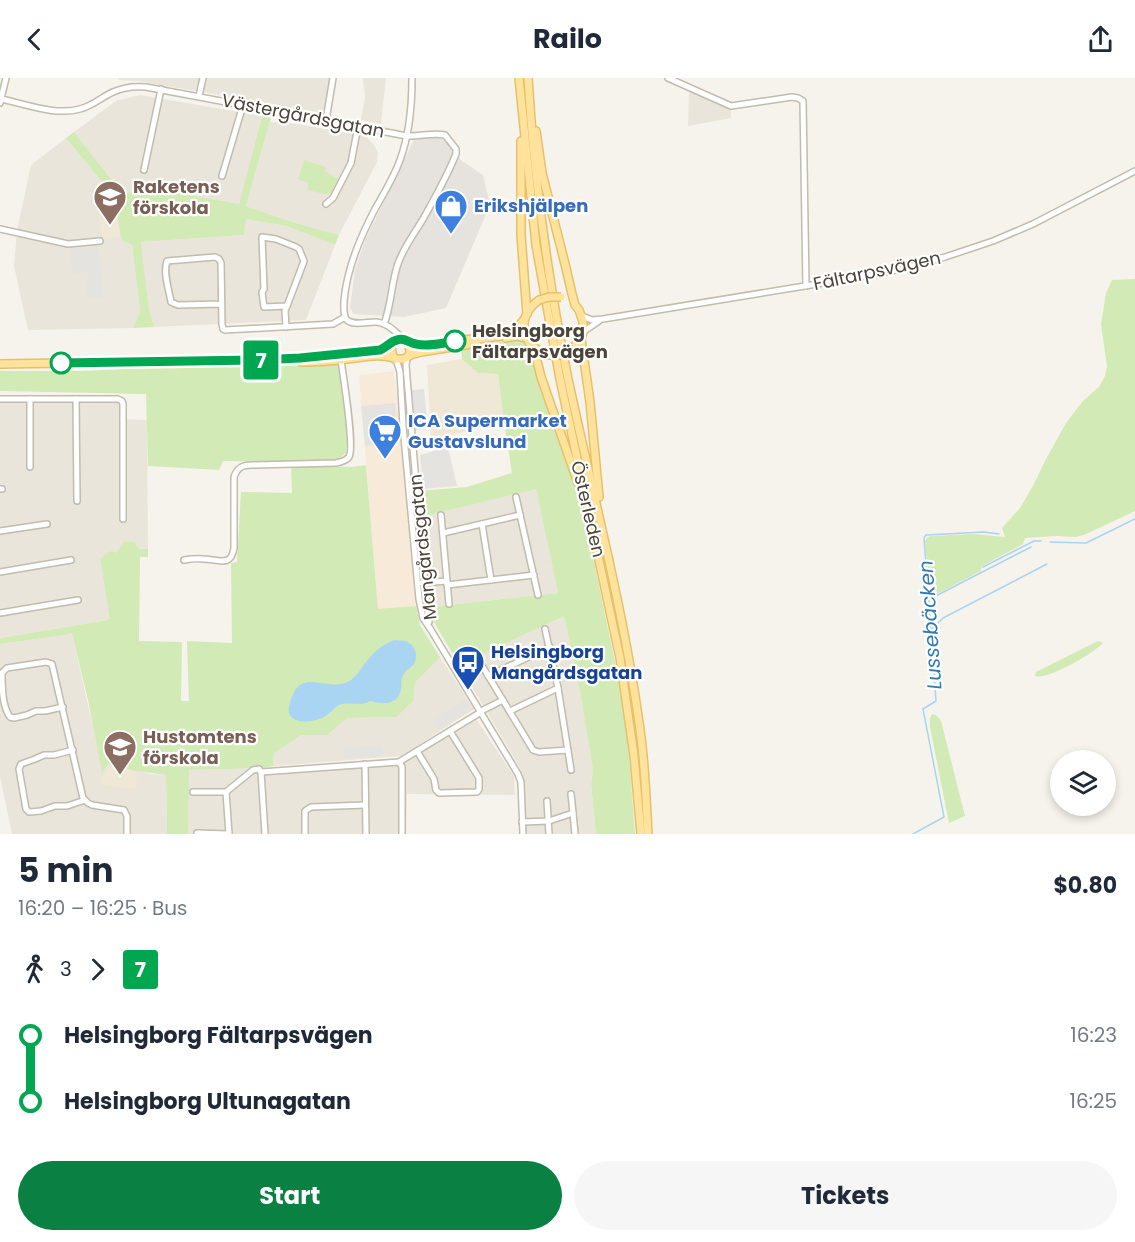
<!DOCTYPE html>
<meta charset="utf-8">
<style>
:root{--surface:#fff;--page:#f6f6f7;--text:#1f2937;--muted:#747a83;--accent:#0b8043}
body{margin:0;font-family:Poppins,sans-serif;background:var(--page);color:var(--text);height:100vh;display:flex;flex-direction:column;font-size:22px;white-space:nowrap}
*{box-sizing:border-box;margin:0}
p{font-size:20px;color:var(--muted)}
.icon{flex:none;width:33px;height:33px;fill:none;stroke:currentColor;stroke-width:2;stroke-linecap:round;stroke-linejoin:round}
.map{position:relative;height:756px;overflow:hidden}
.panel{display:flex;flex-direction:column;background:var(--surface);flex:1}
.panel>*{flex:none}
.badge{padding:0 12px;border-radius:4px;font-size:21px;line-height:39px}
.fabs{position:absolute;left:1050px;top:672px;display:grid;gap:12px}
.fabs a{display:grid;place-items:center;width:66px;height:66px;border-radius:50%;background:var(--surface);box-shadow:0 3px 9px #0003;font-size:30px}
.map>.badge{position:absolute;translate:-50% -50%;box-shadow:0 0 0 3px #fff}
.legs{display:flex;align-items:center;gap:9px;height:66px;padding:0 18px;font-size:20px}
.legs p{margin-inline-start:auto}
.head{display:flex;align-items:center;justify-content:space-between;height:102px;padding:0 18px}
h1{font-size:33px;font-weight:700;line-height:45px}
.primary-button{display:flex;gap:12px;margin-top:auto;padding:12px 18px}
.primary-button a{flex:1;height:69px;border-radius:36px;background:var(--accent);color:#fff;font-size:24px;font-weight:700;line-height:69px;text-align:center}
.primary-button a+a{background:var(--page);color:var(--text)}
ul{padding:0 18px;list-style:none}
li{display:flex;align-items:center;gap:21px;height:66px;font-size:22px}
li i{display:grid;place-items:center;width:9px;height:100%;margin:0 8px;background:currentColor}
li i::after{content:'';width:15px;height:15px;margin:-8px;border:4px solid;border-radius:50%;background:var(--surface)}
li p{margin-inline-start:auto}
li:first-child i{background:linear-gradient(#0000 50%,currentColor 0)}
li:last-child i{background:linear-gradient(currentColor 50%,#0000 0)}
header{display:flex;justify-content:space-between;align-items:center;height:78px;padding:0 18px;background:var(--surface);font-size:27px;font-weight:700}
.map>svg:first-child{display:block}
.residential{fill:#eae5da}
.commercial{fill:#f7ead8}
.industrial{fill:#e6e2dd}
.education{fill:#efe8d6}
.green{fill:#d2eab5}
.parking{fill:#e5e3e0}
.water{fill:#a9d4f2}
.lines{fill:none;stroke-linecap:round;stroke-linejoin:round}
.stream{stroke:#a9d4f2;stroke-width:1.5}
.minor-casing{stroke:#c2bbae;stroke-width:8}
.major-casing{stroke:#e6c16a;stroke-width:10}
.minor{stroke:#fff;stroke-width:5}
.major{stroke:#ffe39c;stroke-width:7}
.major-bridge-casing{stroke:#e6c16a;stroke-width:10;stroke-linecap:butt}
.major-bridge{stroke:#ffe39c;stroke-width:7}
.line-1-casing{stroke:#fff;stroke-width:14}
.line-1{stroke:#00a650;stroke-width:9}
.stop-1-dot{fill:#fff;stroke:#00a650;stroke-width:3}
.labels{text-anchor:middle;stroke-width:4.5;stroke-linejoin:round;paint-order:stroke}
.street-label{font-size:18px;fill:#4b4439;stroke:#fff}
.education-label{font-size:18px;font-weight:bold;fill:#785e54;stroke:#fff;text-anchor:start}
.shop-label{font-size:18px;font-weight:bold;fill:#366cbe;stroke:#fff;text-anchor:start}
.stop-label{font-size:18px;font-weight:bold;fill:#4b4439;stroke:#fff;text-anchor:start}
.transit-label{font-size:18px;font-weight:bold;fill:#164399;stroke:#fff;text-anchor:start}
.water-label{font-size:20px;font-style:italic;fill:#2e7ab2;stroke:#fff}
</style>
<header><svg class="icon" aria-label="back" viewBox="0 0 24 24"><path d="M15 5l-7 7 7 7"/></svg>Railo<svg class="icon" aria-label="share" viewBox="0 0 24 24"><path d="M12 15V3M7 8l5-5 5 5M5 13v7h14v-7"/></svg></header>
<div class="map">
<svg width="1135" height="756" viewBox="0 0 1135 756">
<rect width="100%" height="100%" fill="#f6f3ec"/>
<g class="residential">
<polygon points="117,0 336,0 329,36 138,3 119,2"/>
<polygon points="363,0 386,0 381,46 361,42 365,19"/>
<polygon points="691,13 731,32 731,40 688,48 689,15"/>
<polygon points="140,17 262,38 239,126 146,109 123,116 74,54 116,23"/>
<polygon points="270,44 298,46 354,56 366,59 374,67 378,75 377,84 339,157 289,143 246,128"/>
<polygon points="66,60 115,120 121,160 132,167 140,234 133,250 28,252 14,188 17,153 31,87"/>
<polygon points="246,141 286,148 335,167 306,242 154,249 149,231 141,164 244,157"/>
<polygon points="114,323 120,325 121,341 147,342 148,471 138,470 136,468 134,464 123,467 116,476 100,479 109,537 108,542 0,560 0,324"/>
<polygon points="536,410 558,515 429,529 421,439"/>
<polygon points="564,538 580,614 593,692 591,706 596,756 527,756 525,704 520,690 459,587"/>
<polygon points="72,556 103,694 110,684 150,696 166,697 167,756 12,756 0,698 0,566"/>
<polygon points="440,579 474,631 401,678 273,688 274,675 301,657 327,657 347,640 397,639 414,622 415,605"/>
<polygon points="476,641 514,698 515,717 407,716 406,756 188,756 188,692 264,690 265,696 399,685"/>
</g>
<polygon class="commercial" points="394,293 416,528 378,532 359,297"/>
<polygon class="industrial" points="438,58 447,65 462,83 483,97 490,127 446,230 404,239 354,236 350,230 355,191 366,160 414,62"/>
<g class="education">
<polygon points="119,134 121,159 102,161 99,136"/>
<polygon points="462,281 478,295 498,296 504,344 431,362 427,287"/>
<polygon points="112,684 131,692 137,693 136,711 103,707 100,703"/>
</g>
<g class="green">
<polygon points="262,38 271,40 246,128 289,143 339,157 335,167 286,148 246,141 244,157 141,164 149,231 154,249 133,250 140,234 132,167 121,161 115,120 66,60 74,54 123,116 146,109 239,126"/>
<polygon points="304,82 326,89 324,93 338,101 331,115 324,116 308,112 308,105 298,101"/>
<polygon points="1135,201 1135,433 1084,457 1076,459 1056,458 1025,460 1023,466 982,488 981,493 933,518 930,517 925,463 927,460 930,458 974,456 1005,459 1002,450 1020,430 1034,406 1045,383 1066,345 1083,323 1099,309 1105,298 1107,288 1101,246 1106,215 1112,202"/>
<polygon points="518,260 522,262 532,273 569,389 591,470 621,613 629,679 635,756 596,756 591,706 593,692 580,614 564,538 459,587 432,541 429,529 558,515 536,411 421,439 419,413 467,409 512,395 504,344 498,296 478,295 462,281 461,271"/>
<path d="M339 287C343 315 350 347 346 375L337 383 290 384 223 383 219 392 148 388 146 316 0 313V293H80L173 289Z"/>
<path d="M291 387 351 389 366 387 378 531 416 528 420 547 440 579 415 605 414 622 397 639 347 640 327 657H301L274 675 273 688 264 690 189 692 188 756H167L166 697 131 692 110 684 102 695 88 622 72 556 0 566V560L108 542 109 537 100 480 111 473 116 475 124 464H135C136 472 142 471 148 471V479H140L139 563 182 564 181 623H189L187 563 232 565 231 485 237 484 241 414 292 415Z"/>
<path d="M1098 563 1102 564V566C1092 576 1048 602 1035 598L1036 594Z"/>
<polygon points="932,636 936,637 941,643 965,738 949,745 930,649 930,640"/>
</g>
<g class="parking">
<polygon points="99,169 103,220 88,221 86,203 88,202 88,194 72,195 70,171"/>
<polygon points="424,311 428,351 416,352 412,312"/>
<polygon points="395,325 399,365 365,368 361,328"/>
<polygon points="448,369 457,408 423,411 420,377"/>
<polygon points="465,622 471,632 438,651 433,641"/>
<polygon points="382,667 383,678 344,681 344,670"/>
</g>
<path class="water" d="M395 562C400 563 405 562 409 565 416 569 418 579 414 586 411 590 406 592 404 596 399 603 403 608 400 615 395 628 380 626 370 623 361 629 349 623 339 627 333 630 330 636 324 639 311 646 282 647 290 625 292 618 295 609 302 606 313 599 336 613 351 602 356 598 360 593 363 588 372 576 380 567 395 562Z"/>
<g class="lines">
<g class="stream">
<polyline points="1050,464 1086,465 1135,441"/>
<polyline points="983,489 1034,463 1041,463"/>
<polyline points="928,522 1031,469"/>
<polyline points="931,552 943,540 1047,486"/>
<polyline points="913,756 944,739 923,631 936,623 924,460 926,457 984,454 999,456"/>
</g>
<g class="minor-casing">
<g id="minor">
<polyline points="668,0 731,28 792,19 798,20 803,23 806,208"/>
<polyline points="199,18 203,0"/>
<path d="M1 21C26 26 54 38 80 31 92 28 102 19 113 14 124 9 135 8 146 9L407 58C420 59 432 54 445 57L456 71V76C448 96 437 116 427 134 418 151 406 165 399 183 391 203 392 226 384 246"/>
<polyline points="0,25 6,0"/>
<polyline points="326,42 333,0"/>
<polyline points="144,92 161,11"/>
<polyline points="222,98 243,27"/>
<polyline points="326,126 333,120 351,85 358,48"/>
<polyline points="0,151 68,166 100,163"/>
<path d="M221 226 178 227 171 224C169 212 163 195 167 183L215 179 219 181 221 185 222 246 223 251 225 252 333 246 345 239"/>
<polyline points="582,238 592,242 603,241 866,198 906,190 945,179 993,163 1033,146 1135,93"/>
<polyline points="286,249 285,233 287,228 304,183 299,171 296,169 276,161 262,159 264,211 262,214 264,229 287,228"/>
<polyline points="583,254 599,243"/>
<path d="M404 261C396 255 388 245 377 244 369 243 353 249 346 241 343 236 344 228 344 223 347 190 360 160 375 131 384 115 394 99 400 82 410 55 412 28 412 0"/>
<polyline points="407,280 406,287 407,300 426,520 429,544"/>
<polyline points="396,281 400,294 403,348 419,521 423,540 431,552 518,696 521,704 523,756"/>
<polyline points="0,321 118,321 122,323 123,326 123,441"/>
<polyline points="30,321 30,389"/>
<polyline points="76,321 77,423"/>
<polyline points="0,411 2,411"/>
<polyline points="516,419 538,517"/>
<polyline points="441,437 449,526"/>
<polyline points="482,446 491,502"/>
<polyline points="0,453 47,446"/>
<polyline points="443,455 520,437"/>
<path d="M184 482C190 481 197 480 203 481 218 481 231 490 234 470V399C237 390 242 387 251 387L336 385C341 384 346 383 349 379 355 369 343 297 341 282L342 280"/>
<polyline points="0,494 71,482"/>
<polyline points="422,505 447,503"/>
<polyline points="447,507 534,497"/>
<polyline points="0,535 78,522"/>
<polyline points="545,551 558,610 571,692"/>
<polyline points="478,581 533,672 539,674 568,672"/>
<polyline points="488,598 550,569"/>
<path d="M63 629 45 633H36L27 637 14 640 10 639C2 628 2 608 2 595L7 590 46 584 52 586 83 720 88 725 92 727 124 732 127 738V756"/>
<polyline points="481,633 503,622"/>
<polyline points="510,633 558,610"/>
<polyline points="73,672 54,677 44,677 35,681 21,686 19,691 26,731 29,734 41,733 55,728 67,728 85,722"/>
<polyline points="417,673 434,701 436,712 439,715 477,714 479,711 479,700 450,653"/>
<polyline points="399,684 402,689 402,756"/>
<polyline points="365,686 366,756"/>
<polyline points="261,694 399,684 481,634"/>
<polyline points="193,714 226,714 253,692 259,691 261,694 265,756"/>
<polyline points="226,714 229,756"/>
<polyline points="547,723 549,756"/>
<polyline points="573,735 575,756"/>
<polyline points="522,744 549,743 573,735 571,716"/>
<polyline points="197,755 227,756"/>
<polyline points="305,756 305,733 311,729 365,727"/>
</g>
</g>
<g class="major-casing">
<g id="major">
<polyline points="519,0 536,167 560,301 620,580 634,678 641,756"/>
<path d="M528 0C534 101 548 202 568 301 593 418 624 533 640 652 645 686 646 721 648 756"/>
<polyline points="536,53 542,95 565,186 572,216 575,227 579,232 583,243 583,254 581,261 570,273"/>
<polyline points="521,63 521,157 527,236"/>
<path d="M539 222C514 240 522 269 549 277"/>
<polyline points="506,260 517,258 527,260"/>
<polyline points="581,261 590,324 599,419"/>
<path d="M408 263 410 273 409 278 404 281H395C391 275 388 264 398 261 405 259 416 267 425 267 437 267 450 264 462 262 477 260 494 261 509 256 516 253 521 246 525 240"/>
<polyline points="529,264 536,279 541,299 578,405"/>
<polyline points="410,277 421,274 477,265"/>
<path d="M301 284C314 284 327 283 340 282 358 280 376 275 394 280"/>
<polyline points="0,286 258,282 300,280 380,272 392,266"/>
</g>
</g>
<use href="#minor" class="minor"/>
<use href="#major" class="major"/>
<g class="major-bridge-casing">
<g id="major-bridge">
<polyline points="539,222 549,219 561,219"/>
<polyline points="549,277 560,277 570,273"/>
</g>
</g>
<use href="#major-bridge" class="major-bridge"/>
</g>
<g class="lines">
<g class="line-1-casing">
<path id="line-1" d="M61 285 258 282 300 280 380 272C387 269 391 263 397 262 404 259 409 265 416 266 428 269 443 265 455 263"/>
</g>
<use href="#line-1" class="line-1"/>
</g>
<defs>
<g id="school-pin" transform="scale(1.725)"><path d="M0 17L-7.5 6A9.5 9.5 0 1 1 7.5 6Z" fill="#8d6e63" stroke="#fff"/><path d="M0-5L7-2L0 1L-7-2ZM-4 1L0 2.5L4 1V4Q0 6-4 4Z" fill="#fff"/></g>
<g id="shop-pin" transform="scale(1.725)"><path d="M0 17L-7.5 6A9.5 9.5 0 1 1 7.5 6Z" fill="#3f7fe0" stroke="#fff"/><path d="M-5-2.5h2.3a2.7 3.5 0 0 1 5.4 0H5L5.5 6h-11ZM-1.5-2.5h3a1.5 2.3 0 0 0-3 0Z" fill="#fff"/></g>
<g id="supermarket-pin" transform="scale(1.725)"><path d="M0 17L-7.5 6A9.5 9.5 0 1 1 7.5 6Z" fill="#3f7fe0" stroke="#fff"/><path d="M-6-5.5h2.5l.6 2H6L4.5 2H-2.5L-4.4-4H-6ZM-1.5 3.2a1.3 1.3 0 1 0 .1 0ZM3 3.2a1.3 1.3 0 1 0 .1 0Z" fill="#fff"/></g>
<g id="bus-pin" transform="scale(1.725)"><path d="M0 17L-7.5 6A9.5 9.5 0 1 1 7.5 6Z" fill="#1a4fb4" stroke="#fff"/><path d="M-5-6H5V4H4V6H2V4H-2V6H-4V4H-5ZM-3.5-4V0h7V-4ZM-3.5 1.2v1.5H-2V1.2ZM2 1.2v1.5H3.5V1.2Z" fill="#fff"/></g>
</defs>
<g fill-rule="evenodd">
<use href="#school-pin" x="110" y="119"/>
<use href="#shop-pin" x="451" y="128"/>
<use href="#supermarket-pin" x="385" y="353"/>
<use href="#bus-pin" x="468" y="584"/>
<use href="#school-pin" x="120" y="669"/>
</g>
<g class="stop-1-dot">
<circle cx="455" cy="263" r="10"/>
<circle cx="61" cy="285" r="10"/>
</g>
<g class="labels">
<g class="street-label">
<text transform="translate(303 38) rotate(11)" y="6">Västergårdsgatan</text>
<text transform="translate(877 193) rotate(-12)" y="6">Fältarpsvägen</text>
<text transform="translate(588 431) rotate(77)" y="6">Österleden</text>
<text transform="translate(423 469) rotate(-96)" y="6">Mangårdsgatan</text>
</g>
<g class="education-label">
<text x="133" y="115">Raketens<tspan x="133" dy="21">förskola</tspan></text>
<text x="143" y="665">Hustomtens<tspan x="143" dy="21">förskola</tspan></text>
</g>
<g class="shop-label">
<text x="474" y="134">Erikshjälpen</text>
<text x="408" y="349">ICA Supermarket<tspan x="408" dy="21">Gustavslund</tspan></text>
</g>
<g class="stop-label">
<text x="472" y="259">Helsingborg<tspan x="472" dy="21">Fältarpsvägen</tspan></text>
</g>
<g class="transit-label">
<text x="491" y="580">Helsingborg<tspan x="491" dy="21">Mangårdsgatan</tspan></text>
</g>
<g class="water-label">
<text transform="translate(930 547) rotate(-94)" y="7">Lussebäcken</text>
</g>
</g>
</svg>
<div class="fabs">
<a><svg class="icon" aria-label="layers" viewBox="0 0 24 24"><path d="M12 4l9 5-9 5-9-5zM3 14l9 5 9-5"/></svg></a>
</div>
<b class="badge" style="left:261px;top:282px;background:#00a650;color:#fff">7</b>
</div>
<section class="panel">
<div class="head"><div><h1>5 min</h1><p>16:20 – 16:25 · Bus</p></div><b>$0.80</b></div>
<div class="legs"><svg class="icon" aria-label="walk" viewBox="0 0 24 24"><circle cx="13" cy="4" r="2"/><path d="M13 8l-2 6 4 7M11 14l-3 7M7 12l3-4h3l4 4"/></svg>3<svg class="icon" aria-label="forward" viewBox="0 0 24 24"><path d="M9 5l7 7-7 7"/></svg><b class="badge" style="background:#00a650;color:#fff">7</b></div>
<ul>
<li><i style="color:#00a650"></i><b>Helsingborg Fältarpsvägen</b><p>16:23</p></li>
<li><i style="color:#00a650"></i><b>Helsingborg Ultunagatan</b><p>16:25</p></li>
</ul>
<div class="primary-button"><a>Start</a><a>Tickets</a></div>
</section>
